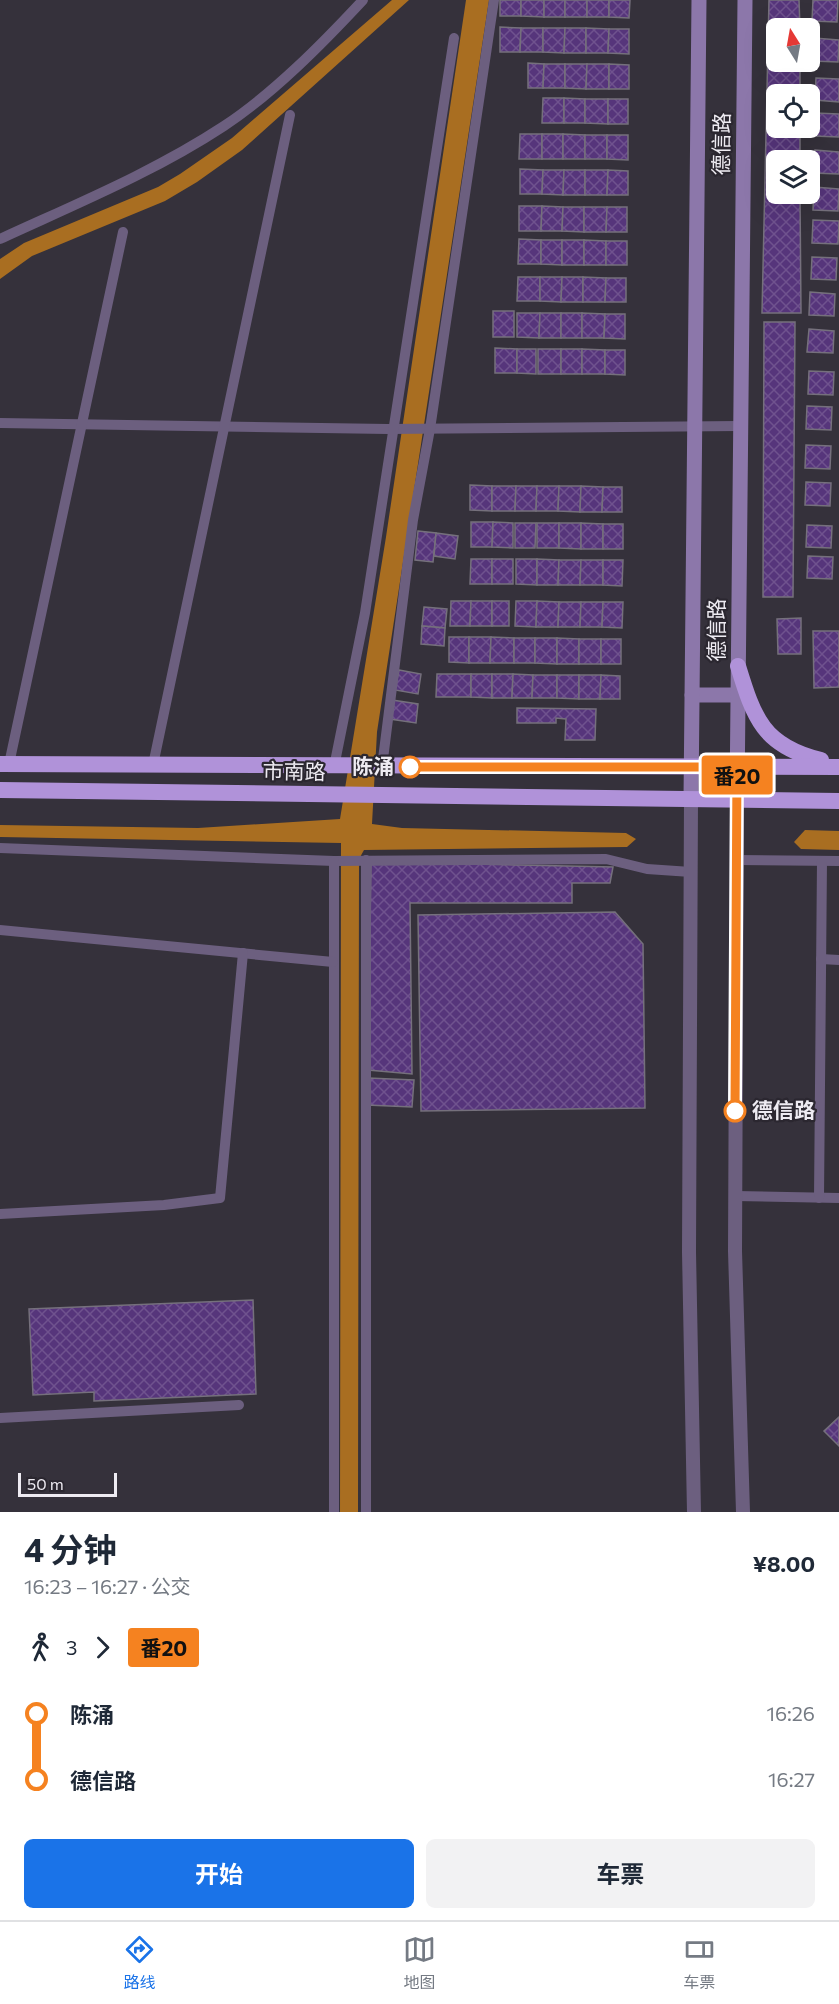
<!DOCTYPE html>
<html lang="zh">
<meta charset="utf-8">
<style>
:root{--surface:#fff;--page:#f2f2f3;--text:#1f2937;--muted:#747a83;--line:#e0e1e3;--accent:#1a73e8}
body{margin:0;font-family:Commissioner,"Noto Sans SC",sans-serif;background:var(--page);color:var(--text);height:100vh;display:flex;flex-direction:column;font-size:22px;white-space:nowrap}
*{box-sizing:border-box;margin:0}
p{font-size:20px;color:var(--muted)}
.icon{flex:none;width:33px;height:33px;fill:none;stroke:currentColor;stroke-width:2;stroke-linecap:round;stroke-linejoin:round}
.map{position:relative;height:1512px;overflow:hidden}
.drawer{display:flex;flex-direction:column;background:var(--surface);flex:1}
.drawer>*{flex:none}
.badge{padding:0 12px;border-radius:4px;font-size:21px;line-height:39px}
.needle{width:39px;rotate:349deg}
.controls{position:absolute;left:766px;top:18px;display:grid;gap:12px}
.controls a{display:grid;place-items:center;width:54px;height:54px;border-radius:9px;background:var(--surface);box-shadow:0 6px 24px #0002;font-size:30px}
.scale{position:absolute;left:18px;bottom:15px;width:99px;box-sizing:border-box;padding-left:6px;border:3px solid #eeebf2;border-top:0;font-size:16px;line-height:21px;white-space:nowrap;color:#eeebf2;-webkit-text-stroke:4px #2b2730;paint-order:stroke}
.map>.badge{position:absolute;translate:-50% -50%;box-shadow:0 0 0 3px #fff}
.legs{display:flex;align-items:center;gap:9px;height:66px;padding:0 24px;font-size:20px}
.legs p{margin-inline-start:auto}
.head{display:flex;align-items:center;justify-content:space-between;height:102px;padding:0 24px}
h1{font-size:33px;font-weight:700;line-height:45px}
.primary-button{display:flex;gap:12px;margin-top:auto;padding:12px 24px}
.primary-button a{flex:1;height:69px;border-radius:9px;background:var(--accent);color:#fff;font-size:24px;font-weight:700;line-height:69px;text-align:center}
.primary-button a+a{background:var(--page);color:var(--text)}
ul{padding:0 24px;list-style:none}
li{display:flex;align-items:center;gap:21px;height:66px;font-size:22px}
li i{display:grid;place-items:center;width:9px;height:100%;margin:0 8px;background:currentColor}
li i::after{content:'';width:15px;height:15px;margin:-8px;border:4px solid;border-radius:50%;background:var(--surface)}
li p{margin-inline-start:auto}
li:first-child i{background:linear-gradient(#0000 50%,currentColor 0)}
li:last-child i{background:linear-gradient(currentColor 50%,#0000 0)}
.tabs{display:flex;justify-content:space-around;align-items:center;height:84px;border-top:2px solid var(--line);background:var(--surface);font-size:16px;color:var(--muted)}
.tabs a{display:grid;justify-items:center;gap:3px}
.tabs .on{color:var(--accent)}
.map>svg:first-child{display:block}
.water{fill:#a96e21}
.building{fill:url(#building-cross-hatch);stroke:#75707c;stroke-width:1.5}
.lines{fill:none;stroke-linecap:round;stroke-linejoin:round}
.minor{stroke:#6c5f7f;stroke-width:10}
.tertiary{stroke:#6c5f7f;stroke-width:14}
.secondary{stroke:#8c77aa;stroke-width:15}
.trunk{stroke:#b092d9;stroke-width:16}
.line-1-casing{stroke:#fff;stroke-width:14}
.line-1{stroke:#f58220;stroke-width:9}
.stop-1-dot{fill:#fff;stroke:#f58220;stroke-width:3}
.labels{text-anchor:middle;stroke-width:4.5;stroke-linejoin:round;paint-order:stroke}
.street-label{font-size:21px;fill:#eeebf2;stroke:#2b2730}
.stop-label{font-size:21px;font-weight:bold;fill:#eeebf2;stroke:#2b2730;text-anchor:end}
</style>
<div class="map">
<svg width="839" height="1512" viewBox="0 0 839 1512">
<defs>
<pattern id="building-cross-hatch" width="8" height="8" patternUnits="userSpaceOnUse" patternTransform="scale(1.5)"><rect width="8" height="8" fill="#56357b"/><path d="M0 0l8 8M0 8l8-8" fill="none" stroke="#6f528e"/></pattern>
</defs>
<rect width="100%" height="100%" fill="#35313b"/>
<g class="water">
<polygon points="392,0 409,0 242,150 197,182 165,201 32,256 0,279 0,259 24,243 158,187 180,174 232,138"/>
<polygon points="466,0 489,0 377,732 372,824 402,828 626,833 636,839 627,847 364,850 359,859 358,1512 340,1512 341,843 0,837 0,825 198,828 340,819 386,537"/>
<polygon points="805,830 839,831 839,850 801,849 794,842"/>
</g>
<g class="building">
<rect x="500" y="0" width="21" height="16"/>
<polygon points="521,0 544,0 544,17 521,16"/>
<rect x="544" y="0" width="21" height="17"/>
<rect x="565" y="0" width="22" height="17"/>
<rect x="587" y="0" width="22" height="17"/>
<polygon points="609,0 630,0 629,18 609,17"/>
<polygon points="769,0 799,0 800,28 777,28 777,62 800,62 800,94 777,94 777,128 800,128 800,160 777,160 777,194 800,194 801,313 762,313"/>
<polygon points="813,0 838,0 837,22 812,21"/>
<polygon points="500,27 521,28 520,52 500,52"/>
<polygon points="521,28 543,28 543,52 520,52"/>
<polygon points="543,28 565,28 564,53 543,52"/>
<polygon points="565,28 586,28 586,53 564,53"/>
<polygon points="586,28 609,29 608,53 586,53"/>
<polygon points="609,29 629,29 629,54 608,53"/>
<polygon points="814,38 839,40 838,62 813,61"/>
<polygon points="528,63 544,64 543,88 528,88"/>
<polygon points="544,64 565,64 565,88 543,88"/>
<polygon points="565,64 587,64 586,89 565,88"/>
<polygon points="587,64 609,64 609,89 586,89"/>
<polygon points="609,64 629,65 629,89 609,89"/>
<polygon points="816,78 839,79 839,102 815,100"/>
<polygon points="543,98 564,98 564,123 542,123"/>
<polygon points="564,98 585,99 585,123 564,123"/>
<polygon points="585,99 608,99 608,124 585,123"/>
<rect x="608" y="99" width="20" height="25"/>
<polygon points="815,113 839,114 839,137 814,136"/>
<polygon points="520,134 542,134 542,159 519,159"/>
<rect x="542" y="134" width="21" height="25"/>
<polygon points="563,134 585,135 585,159 563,159"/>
<rect x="585" y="135" width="22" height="24"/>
<polygon points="607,135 628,135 628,160 607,159"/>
<polygon points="815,150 839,152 839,174 813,173"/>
<polygon points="520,169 543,170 542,194 520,194"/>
<polygon points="543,170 564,170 563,195 542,194"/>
<polygon points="564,170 585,170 585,195 563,195"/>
<polygon points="585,170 608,170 607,195 585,195"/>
<polygon points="608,170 628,171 628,195 607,195"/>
<polygon points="814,187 839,189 838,211 813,210"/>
<polygon points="519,206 542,206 541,231 519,231"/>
<polygon points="542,206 563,207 562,231 541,231"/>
<polygon points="563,207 584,207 584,232 562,231"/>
<polygon points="584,207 607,207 606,232 584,232"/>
<polygon points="607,207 627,207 627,232 606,232"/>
<polygon points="813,220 839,221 838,244 812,243"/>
<polygon points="519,239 541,240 541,264 518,264"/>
<polygon points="541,240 562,240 562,265 541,264"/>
<rect x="562" y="240" width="22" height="25"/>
<polygon points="584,240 606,241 606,265 584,265"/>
<rect x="606" y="241" width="21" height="24"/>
<polygon points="812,257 837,258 836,280 811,279"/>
<polygon points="518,277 540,277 540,301 517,301"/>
<polygon points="540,277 562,277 561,302 540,301"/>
<polygon points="562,277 583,277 583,302 561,302"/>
<polygon points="583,277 606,278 605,302 583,302"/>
<polygon points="606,278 626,278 626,302 605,302"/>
<polygon points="810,292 835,294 834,316 809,315"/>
<rect x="493" y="311" width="21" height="26"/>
<polygon points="517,313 540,313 539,338 517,337"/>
<polygon points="540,313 561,313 561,338 539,338"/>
<rect x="561" y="313" width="21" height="25"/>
<polygon points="582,313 605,314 604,338 582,338"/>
<polygon points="605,314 625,314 625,339 604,338"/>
<polygon points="764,322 795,322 793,597 763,597"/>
<polygon points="809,329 834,331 833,353 807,352"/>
<polygon points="495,348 517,349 517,373 495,373"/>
<polygon points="517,349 536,349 536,374 517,373"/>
<rect x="538" y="349" width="23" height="25"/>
<rect x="561" y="349" width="21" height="25"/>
<polygon points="582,349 605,350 605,374 582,374"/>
<polygon points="605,350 625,350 625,375 605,374"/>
<polygon points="809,371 834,372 833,395 808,394"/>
<polygon points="807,406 832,407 831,430 806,429"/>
<polygon points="806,445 831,446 830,469 805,468"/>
<polygon points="806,482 831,483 830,506 805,505"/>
<polygon points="470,485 492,486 492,511 470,510"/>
<polygon points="492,486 516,486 515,511 492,511"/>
<polygon points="516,486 537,486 536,511 515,511"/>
<polygon points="537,486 559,486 558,511 536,511"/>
<polygon points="559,486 581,486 580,512 558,511"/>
<polygon points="581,486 603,487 602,512 580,512"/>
<polygon points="603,487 622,487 622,512 602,512"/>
<polygon points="471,522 493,522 492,547 471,547"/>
<polygon points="493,522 513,523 513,548 492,547"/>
<polygon points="515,523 536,523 535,548 515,548"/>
<rect x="537" y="523" width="22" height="25"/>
<polygon points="559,523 581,523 581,549 559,548"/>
<polygon points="581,523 603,524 603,549 581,549"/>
<rect x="603" y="524" width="20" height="25"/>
<polygon points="807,525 832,526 831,548 806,547"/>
<polygon points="418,531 436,533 433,562 415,560"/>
<polygon points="436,533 458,536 455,559 434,556"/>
<polygon points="808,556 833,557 832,579 807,578"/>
<polygon points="471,559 492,559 492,584 470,584"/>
<rect x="492" y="559" width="21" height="25"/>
<polygon points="516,559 537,559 537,585 516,584"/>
<polygon points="537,559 559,560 558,585 537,585"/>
<polygon points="559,560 581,560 580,585 558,585"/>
<polygon points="581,560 603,560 603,585 580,585"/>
<polygon points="603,560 623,560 622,586 603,585"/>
<polygon points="451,601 471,601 470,626 450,626"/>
<polygon points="471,601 492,601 492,626 470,626"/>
<rect x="492" y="601" width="17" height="25"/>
<polygon points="516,601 537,601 536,627 515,626"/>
<polygon points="537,601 559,602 558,627 536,627"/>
<polygon points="559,602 581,602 580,627 558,627"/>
<polygon points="581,602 603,602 602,627 580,627"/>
<polygon points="603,602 623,602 622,628 602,627"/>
<polygon points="424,607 447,609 445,628 422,626"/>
<polygon points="801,618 801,654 778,654 777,619"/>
<polygon points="422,626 445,628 444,646 421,644"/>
<polygon points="813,631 839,631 839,687 814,688"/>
<polygon points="449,637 469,637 469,663 449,662"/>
<polygon points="469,637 491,637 490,663 469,663"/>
<polygon points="491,637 514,638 514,663 490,663"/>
<rect x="514" y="638" width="21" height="25"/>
<polygon points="535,638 557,638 557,664 535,663"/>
<polygon points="557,638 579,639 579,664 557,664"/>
<rect x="579" y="639" width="22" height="25"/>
<rect x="601" y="639" width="20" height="25"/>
<polygon points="399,670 421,674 418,694 395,690"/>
<polygon points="437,674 471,674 471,697 436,697"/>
<polygon points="471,674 492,674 492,698 471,697"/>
<polygon points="492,674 513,674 512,698 492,698"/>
<polygon points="513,674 533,675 532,698 512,698"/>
<polygon points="533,675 557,675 557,698 532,698"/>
<polygon points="557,675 579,675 579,699 557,698"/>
<polygon points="579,675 601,675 600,699 579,699"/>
<polygon points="601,675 620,676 620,699 600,699"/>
<polygon points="392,700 418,704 416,723 390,719"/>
<polygon points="517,708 596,709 595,740 565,740 566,719 556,718 556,723 517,723"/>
<polygon points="371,862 613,867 610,883 572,883 572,903 410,903 412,1074 368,1070"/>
<polygon points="615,912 643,944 645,1108 421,1111 418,915"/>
<polygon points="368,1078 414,1080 412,1107 367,1105"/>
<polygon points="253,1300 256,1394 94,1401 94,1392 33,1395 29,1309"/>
<polygon points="839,1417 839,1446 824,1431"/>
</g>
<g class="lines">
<g class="minor">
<path d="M0 239C76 204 154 172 224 126 274 93 323 43 363 0"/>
<polyline points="0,423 388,429 739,426"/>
<polyline points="9,764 123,232"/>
<polyline points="153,765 290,115"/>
<polyline points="334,767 365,613 454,38"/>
<polyline points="382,767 413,520 430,429 494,0"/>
<polyline points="0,848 334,861 606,859 647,869 691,872"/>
<polyline points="736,860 839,861"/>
<polyline points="334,861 334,1512"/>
<polyline points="0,930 333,962"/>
<polyline points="821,959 839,960"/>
<polyline points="735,1196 839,1198"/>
<polyline points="819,1198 822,861"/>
<polyline points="0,1214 164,1205 220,1198 243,953"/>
<polyline points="0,1418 239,1405"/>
<polyline points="366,1512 366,860"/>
</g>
<g class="tertiary">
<polyline points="691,799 689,1252 694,1512"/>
<polyline points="737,800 735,1251 743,1512"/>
</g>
<g class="secondary">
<polyline points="692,695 737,695"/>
<polyline points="691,799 699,0"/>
<polyline points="737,800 745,0"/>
</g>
<g class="trunk">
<path d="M738 666C754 718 763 746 821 760"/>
<polyline points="0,764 839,767"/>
<polyline points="0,790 839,801"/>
</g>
</g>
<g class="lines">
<g class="line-1-casing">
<polyline id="line-1" points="410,767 737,767 735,1111"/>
</g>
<use href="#line-1" class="line-1"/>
</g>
<g class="stop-1-dot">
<circle cx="410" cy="767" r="10"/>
<circle cx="735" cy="1111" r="10"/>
</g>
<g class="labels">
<g class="street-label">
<text transform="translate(722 144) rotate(-89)" y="7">德信路</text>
<text transform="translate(717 630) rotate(-90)" y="7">德信路</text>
<text transform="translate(294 772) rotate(1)" y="7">市南路</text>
</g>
<g class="stop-label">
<text x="394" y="774">陈涌</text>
<text x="752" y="1118" text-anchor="start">德信路</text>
</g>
</g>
</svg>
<div class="controls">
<a><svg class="needle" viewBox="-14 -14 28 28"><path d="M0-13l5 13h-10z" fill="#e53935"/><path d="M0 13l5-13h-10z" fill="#747a83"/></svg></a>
<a><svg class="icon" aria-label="locate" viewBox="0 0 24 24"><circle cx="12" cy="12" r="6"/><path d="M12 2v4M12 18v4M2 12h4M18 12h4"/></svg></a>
<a><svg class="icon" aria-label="layers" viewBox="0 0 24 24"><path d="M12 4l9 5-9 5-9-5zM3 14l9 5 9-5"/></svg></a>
</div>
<div class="scale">50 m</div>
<b class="badge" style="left:737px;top:775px;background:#f58220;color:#111">番20</b>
</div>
<section class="drawer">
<div class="head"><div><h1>4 分钟</h1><p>16:23 – 16:27 · 公交</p></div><b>¥8.00</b></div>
<div class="legs"><svg class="icon" aria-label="walk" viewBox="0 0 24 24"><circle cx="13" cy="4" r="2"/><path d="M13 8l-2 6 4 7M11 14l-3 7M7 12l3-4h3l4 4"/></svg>3<svg class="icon" aria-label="forward" viewBox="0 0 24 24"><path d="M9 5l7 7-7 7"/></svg><b class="badge" style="background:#f58220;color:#111">番20</b></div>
<ul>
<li><i style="color:#f58220"></i><b>陈涌</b><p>16:26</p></li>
<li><i style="color:#f58220"></i><b>德信路</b><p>16:27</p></li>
</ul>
<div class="primary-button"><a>开始</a><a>车票</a></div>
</section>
<nav class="tabs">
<a class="on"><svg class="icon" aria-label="directions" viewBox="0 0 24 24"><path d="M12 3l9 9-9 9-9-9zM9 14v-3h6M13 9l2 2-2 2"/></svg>路线</a>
<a><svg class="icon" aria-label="map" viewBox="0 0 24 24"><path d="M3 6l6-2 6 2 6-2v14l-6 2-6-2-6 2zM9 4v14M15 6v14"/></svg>地图</a>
<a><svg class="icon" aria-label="tickets" viewBox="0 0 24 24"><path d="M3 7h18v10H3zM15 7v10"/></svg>车票</a>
</nav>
